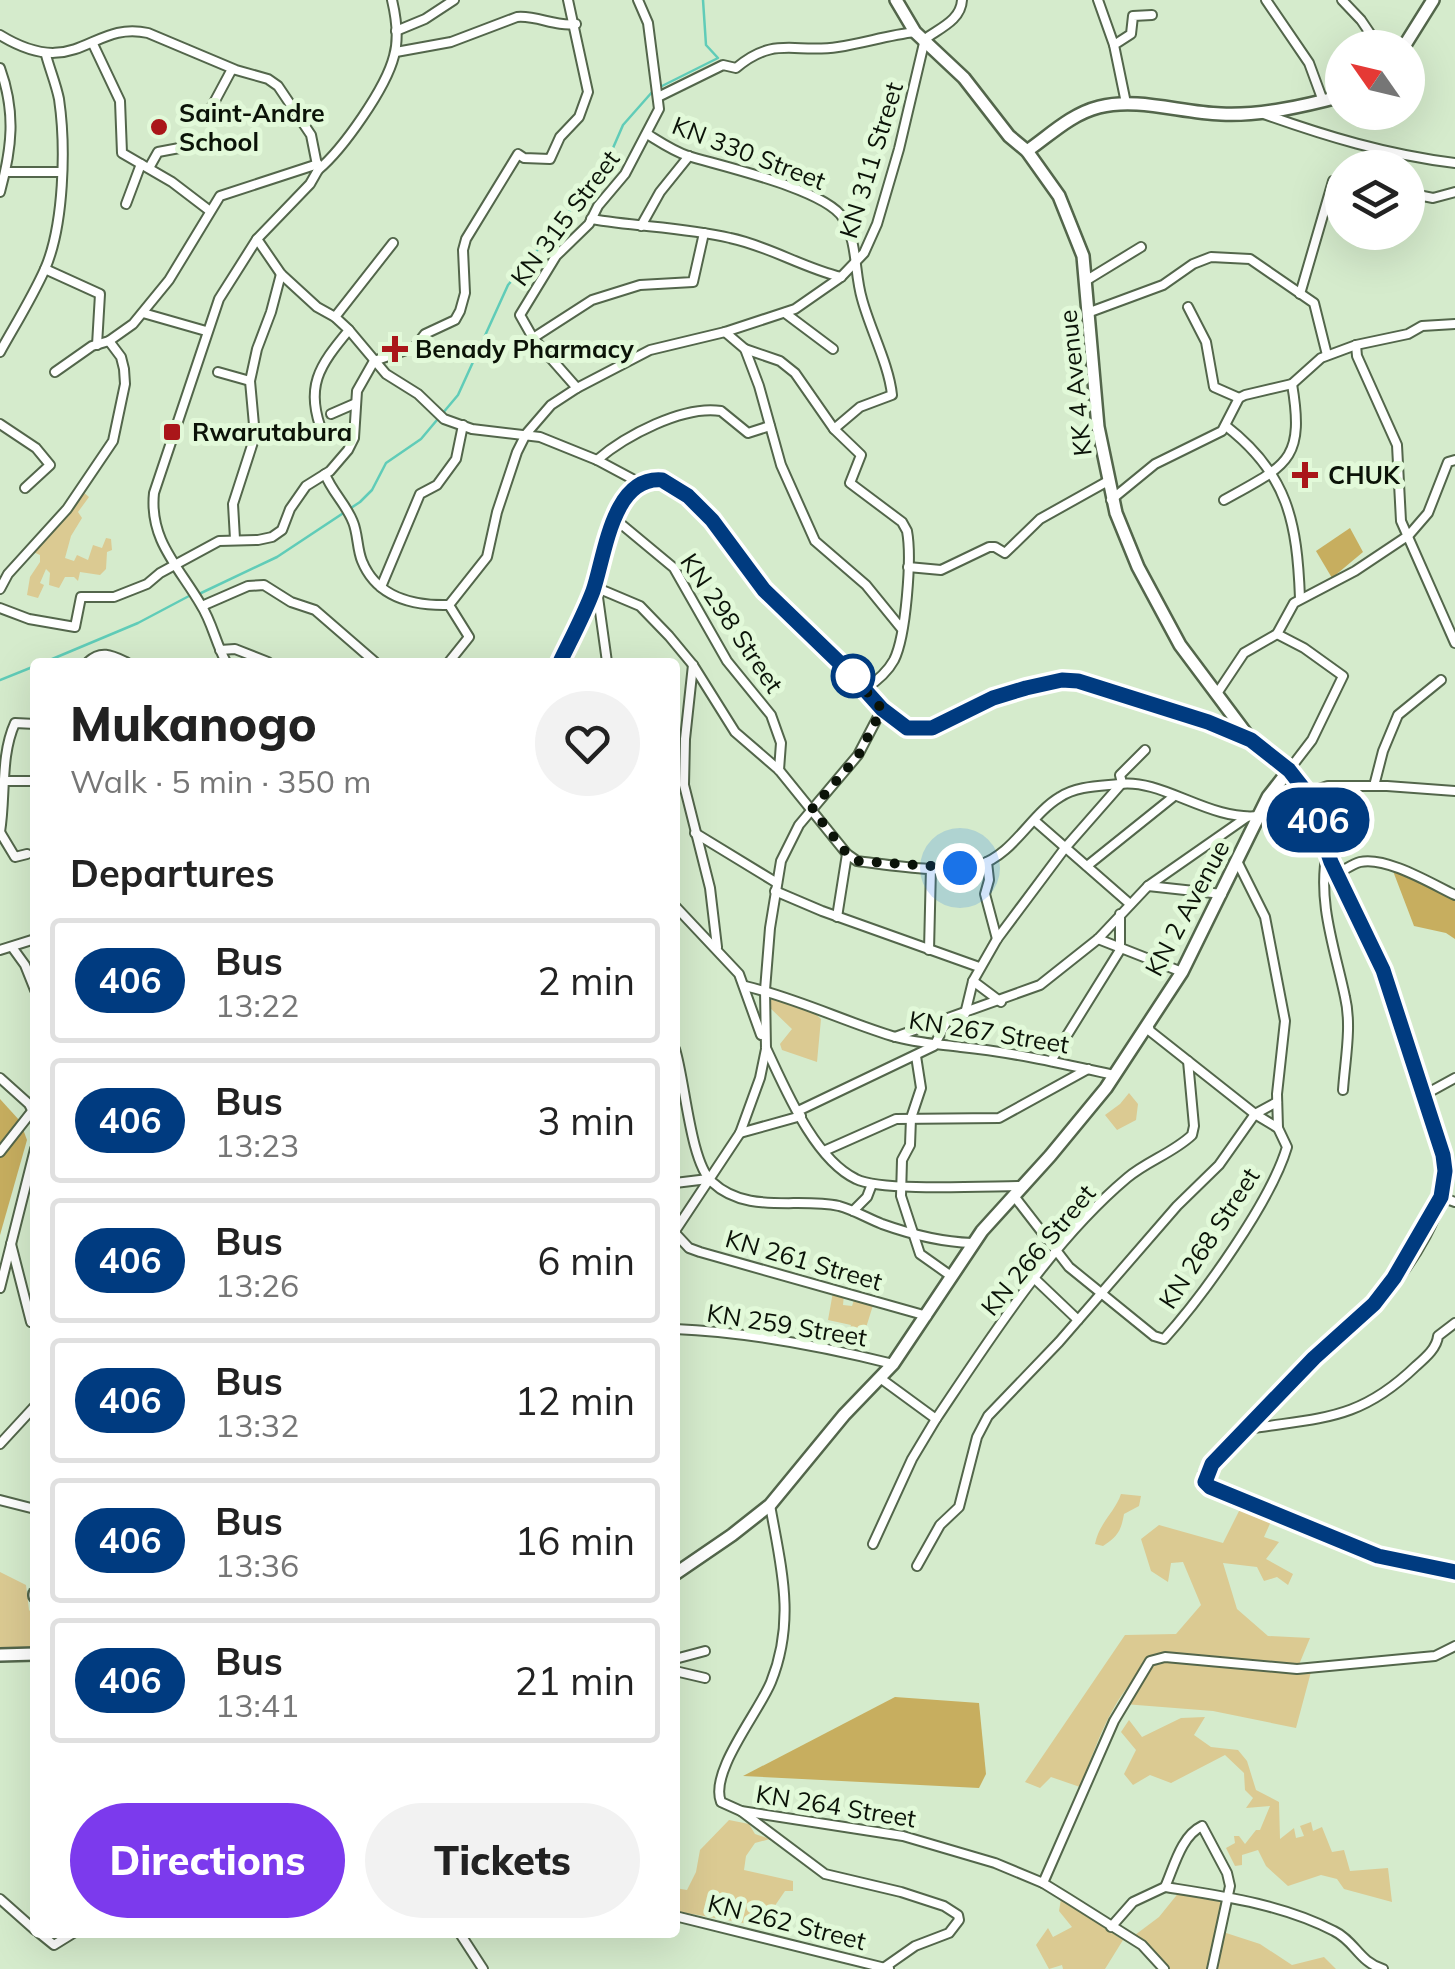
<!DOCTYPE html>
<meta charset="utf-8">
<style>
:root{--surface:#fff;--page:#f2f2f2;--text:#222;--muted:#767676;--line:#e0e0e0;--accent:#7c3aed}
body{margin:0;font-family:Mulish,sans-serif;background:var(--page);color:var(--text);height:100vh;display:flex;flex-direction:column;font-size:38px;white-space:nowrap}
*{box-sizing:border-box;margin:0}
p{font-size:32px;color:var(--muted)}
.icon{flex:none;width:55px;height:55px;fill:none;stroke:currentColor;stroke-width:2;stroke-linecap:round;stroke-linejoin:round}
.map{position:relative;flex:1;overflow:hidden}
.side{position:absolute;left:30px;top:658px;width:650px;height:1280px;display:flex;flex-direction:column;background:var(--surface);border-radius:10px;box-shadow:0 10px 40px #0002}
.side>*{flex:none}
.badge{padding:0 20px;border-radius:32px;font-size:35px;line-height:65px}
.needle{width:65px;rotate:304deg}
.fabs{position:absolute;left:1325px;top:30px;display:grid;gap:20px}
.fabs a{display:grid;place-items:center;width:100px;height:100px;border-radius:50%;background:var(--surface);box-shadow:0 10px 40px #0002;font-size:50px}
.you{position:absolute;width:50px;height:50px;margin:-25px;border:8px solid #fff;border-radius:50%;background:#1a73e8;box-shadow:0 0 0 15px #1a73e833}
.map>.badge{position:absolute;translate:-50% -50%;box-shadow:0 0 0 5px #fff}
h2{padding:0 40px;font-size:38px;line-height:90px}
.round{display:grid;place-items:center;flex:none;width:105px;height:105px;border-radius:52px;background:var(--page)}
.summary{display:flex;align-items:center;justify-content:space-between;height:170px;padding:0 40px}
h1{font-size:48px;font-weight:800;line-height:75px}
.button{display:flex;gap:20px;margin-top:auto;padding:20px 40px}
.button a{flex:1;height:115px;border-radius:60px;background:var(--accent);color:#fff;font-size:40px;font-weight:800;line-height:115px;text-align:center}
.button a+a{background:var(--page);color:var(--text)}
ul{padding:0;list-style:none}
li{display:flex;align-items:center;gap:30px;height:125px;margin:0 20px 15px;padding:0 20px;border:5px solid var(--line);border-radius:10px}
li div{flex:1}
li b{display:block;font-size:38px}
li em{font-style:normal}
li .badge{min-width:110px;font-weight:700;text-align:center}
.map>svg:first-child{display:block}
.green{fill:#dbca92}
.forest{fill:#c7ae5f}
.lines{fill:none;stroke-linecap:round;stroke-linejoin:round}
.stream{stroke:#60ccb8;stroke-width:2.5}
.minor-casing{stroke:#53664b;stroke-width:12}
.secondary-casing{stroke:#53664b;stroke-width:16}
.minor{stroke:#fff;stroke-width:8}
.secondary{stroke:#fff;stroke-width:11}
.line-casing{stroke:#fff;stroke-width:22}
.line{stroke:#003b80;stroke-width:15}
.walk{stroke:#0b1308;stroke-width:10;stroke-dasharray:0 18}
.poi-dot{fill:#aa1619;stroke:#e2f9d9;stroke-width:4}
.stop-dot{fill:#fff;stroke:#003b80;stroke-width:5}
.labels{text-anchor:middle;stroke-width:10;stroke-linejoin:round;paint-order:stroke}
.poi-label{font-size:25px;font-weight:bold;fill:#0b1308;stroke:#e2f9d9;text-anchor:start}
.street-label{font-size:25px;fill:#0b1308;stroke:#e2f9d9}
</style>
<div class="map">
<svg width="1455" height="1969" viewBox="0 0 1455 1969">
<rect width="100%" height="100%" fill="#d5ebcc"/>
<g class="green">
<polygon points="82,491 89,497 78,512 82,518 71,536 65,558 74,561 77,555 88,560 93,545 102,548 106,538 111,539 112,550 107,552 106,569 100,575 80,572 78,581 74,577 65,577 59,588 49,585 50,573 46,569 40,583 44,585 38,598 27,595 30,577 40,562 40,555 31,551"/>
<polygon points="774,997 809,1008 821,1019 817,1062 782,1050 780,1044 792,1029 767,1005"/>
<polygon points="1129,1093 1138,1104 1136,1120 1117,1130 1105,1115 1120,1104"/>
<polygon points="833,1292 844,1294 843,1305 852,1306 855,1297 874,1302 860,1347 844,1346 851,1325 828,1320"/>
<path d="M1121 1494 1141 1496 1139 1506 1124 1514C1121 1531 1118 1536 1103 1546L1095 1544C1099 1523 1115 1512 1121 1494Z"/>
<path d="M1242 1505 1273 1517 1264 1537 1279 1542 1266 1559 1293 1574 1288 1585 1277 1577 1264 1581 1257 1567 1223 1563 1237 1609 1268 1636 1310 1638 1298 1667 1312 1668 1296 1728 1213 1711 1124 1704 1151 1663C1112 1694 1098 1742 1080 1787L1051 1777 1040 1788 1025 1782 1125 1635 1176 1634 1201 1605 1183 1562 1171 1563 1168 1582 1151 1571 1141 1539 1159 1525 1223 1543Z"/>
<polygon points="0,1572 26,1585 29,1610 35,1616 35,1651 0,1650"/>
<polygon points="1205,1717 1194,1735 1211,1747 1238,1750 1247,1761 1256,1790 1279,1802 1280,1839 1294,1828 1296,1838 1304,1836 1300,1826 1311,1822 1313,1831 1322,1827 1332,1852 1344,1850 1350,1871 1388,1868 1392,1902 1344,1889 1337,1879 1321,1875 1288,1886 1266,1866 1258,1850 1242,1855 1242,1865 1235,1866 1226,1848 1235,1843 1234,1836 1239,1836 1245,1844 1256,1830 1260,1830 1270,1806 1246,1808 1253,1798 1245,1790 1244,1773 1225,1755 1171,1783 1150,1775 1133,1785 1124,1774 1136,1750 1121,1732 1129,1720 1142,1737 1181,1718"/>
<polygon points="729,1820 749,1824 755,1834 770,1839 755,1843 746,1856 744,1870 793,1881 793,1891 785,1891 761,1926 675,1911 675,1888 687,1890 696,1872 700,1850"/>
<polygon points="1180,1891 1223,1896 1208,1969 1164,1969 1135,1935 1159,1917"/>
<polygon points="1061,1899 1123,1940 1105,1969 1063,1969 1062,1965 1049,1969 1036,1945 1048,1928 1053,1937 1072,1927 1059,1911"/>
<polygon points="1220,1931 1260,1944 1292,1965 1324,1957 1336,1969 1217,1969"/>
</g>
<g class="forest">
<polygon points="1350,528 1363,552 1332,578 1316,551"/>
<polygon points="1393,871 1455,897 1455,939 1446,933 1414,926"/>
<polygon points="0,1099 20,1121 27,1140 0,1235"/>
<polygon points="895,1697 979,1703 986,1774 979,1788 743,1776"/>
</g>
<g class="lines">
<g class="stream">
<polyline points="660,87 718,58 706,45 703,0"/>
<polyline points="199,594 277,557 360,502 372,490 386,463 421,439 458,395 508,285 603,171 623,125 653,91"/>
<polyline points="45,662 138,623 189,596"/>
<polyline points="0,680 35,666"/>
</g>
<g class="minor-casing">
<g id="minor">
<polyline points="1098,0 1114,45"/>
<polyline points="1266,0 1309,63 1323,101"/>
<polyline points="1342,0 1361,20 1380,48"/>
<polyline points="396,31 425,19 454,0"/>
<path d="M0 35C77 82 91 20 148 33L236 70 268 79 278 86 311 135 318 170 310 184 257 239 219 299 154 493C149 540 179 567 201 605 212 622 216 644 226 662"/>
<polyline points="93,44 120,101 122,153 172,182 210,211"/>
<path d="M396 52 451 42 517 17C537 15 555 27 576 24"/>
<path d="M0 68C16 112 12 148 0 192"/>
<path d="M660 96 723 65 736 68C775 35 795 54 838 47 864 43 889 35 915 32"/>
<polyline points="1126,103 1114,45 1131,34 1133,16 1152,15"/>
<polyline points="209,112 232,69"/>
<path d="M1261 113C1325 136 1388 155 1455 163"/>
<path d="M647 134C660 142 673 151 688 156 721 166 825 189 843 218 858 243 854 272 862 299 870 329 889 365 892 395L860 407 834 429"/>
<polyline points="149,168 158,152 190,146"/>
<path d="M318 170C343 149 386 88 394 56 399 39 396 17 392 0"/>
<polyline points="6,172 61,172"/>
<polyline points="1408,193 1433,198 1455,192"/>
<polyline points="126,204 141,164"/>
<path d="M591 219C638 227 683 227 730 238 769 246 803 268 841 277"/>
<polyline points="641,226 660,192 689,156"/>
<polyline points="257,239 281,274 317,307 335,317 349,330 386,374 418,394 444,419 472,429 540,437 597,460 640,483"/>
<polyline points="45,269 100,294 97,345"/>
<polyline points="1087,280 1141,247"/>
<polyline points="1300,294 1333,181 1342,181"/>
<polyline points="1188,307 1206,342 1214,387 1239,398"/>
<polyline points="1090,312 1163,285 1193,264 1211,257 1250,259 1314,303 1327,355"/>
<polyline points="143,313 206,331"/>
<polyline points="785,313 833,349"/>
<polyline points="335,317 393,243"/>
<polyline points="725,332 745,349 759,386 781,465 815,541 866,585 901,628"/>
<polyline points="533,338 592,300 640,285 693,282 704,233"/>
<polyline points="1356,345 1357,356 1397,445 1401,521 1455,643"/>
<path d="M745 349 780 361 795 373 834 429 861 455 850 483 902 522 907 531C912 558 906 636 894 660 887 673 877 681 865 689"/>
<path d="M0 352C15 325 32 298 45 269 64 225 66 147 59 99 56 84 50 70 46 55"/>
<polyline points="55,372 92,346 109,341 133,324 169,280 220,196 318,164"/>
<polyline points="218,372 250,381"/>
<polyline points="577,388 533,338 520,315 556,256 589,224 598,206 625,174 659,109 648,23 638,0"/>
<polyline points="331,414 354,404"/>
<polyline points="0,424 36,448 50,465 25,488"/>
<path d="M1226 426C1288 474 1297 522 1300 598"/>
<path d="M323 434C304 387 319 366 349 330"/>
<path d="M597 460C625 436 683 405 721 411L748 433 770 426"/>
<path d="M325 474C332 492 346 504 353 522 358 534 357 549 362 561 377 598 413 606 449 605"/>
<polyline points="1111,500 1155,464 1222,431 1239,398 1245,395 1292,384 1321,358 1356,345 1408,334 1422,326 1455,324"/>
<path d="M1224 500C1287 465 1305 461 1292 384"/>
<polyline points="615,519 674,568 727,661 771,715 781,743 779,770"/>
<polyline points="235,539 233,504 255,436 250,381 257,349 271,312 281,274"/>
<polyline points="908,567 941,570 989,547 995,547 1005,553 1040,519 1108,481"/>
<polyline points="381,587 420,494 437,485 456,459 463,425"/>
<path d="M595 587 640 606 669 636 693 665 735 732 779 770 847 854 857 861C891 865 946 875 979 865 1013 855 1031 814 1060 797 1076 786 1100 786 1119 784 1162 778 1209 821 1258 816"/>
<polyline points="0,589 8,574 67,509 113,441 125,384 124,369 121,357 109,341"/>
<polyline points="597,590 607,662"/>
<polyline points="202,606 248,586 264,585 291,602 315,610 375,662"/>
<polyline points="0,608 29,619 75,627 81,597 114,597 147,584 160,573 219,541 258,540 272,537 282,530 290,509 306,486 330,471 348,450 354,438 357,391 374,361 415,347 425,334 455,320 460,311 465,293 463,250 466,239 518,154 524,158 550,159 560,137 579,117 588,92 568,0"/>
<polyline points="1277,634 1304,648 1343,676 1312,740 1289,770"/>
<polyline points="220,650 235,649 268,662"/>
<path d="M88 662C101 650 111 655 126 662"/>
<path d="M449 662 469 637 449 605 487 557 497 512 517 452 526 434 551 405 577 388 650 350 725 332 795 309 841 277 864 253 877 224 899 149 925 39C940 28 961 20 962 0"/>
<path d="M560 662C572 638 587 613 595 587 604 554 609 514 633 488 675 445 742 565 763 590 788 618 818 642 846 669 864 686 881 718 905 727 934 737 963 710 989 699 1011 690 1039 682 1063 680 1092 678 1122 696 1150 704 1184 715 1217 726 1250 740"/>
<polyline points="693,665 685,739 684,785 710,888 717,947"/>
<polyline points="1218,692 1244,653 1277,634 1294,603 1355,571 1409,535 1428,513 1448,462 1455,460"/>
<polyline points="4,781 35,781"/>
<polyline points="1374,786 1383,751 1398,715 1441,680"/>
<polyline points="1307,793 1328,786 1387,786 1455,791"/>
<polyline points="1035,821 1130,904"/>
<path d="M0 832C6 796 0 756 15 723L35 724"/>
<polyline points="0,832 15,857 27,854"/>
<polyline points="695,833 777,883"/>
<path d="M1327 852C1317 902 1335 949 1345 997 1352 1026 1345 1060 1343 1090"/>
<polyline points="987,862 989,880 985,894 997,939"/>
<polyline points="1238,863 1265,917 1285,1021 1277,1094 1278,1128"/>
<polyline points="1087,866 1173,797"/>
<path d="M1338 873C1345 870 1352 864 1360 862 1386 856 1432 884 1455 895"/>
<polyline points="1148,886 1222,894"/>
<polyline points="775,891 822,911 979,967"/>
<polyline points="675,906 739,974 761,1035"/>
<polyline points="837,917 847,854"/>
<polyline points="1098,939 1182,972"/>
<polyline points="12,947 25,965 35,990"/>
<polyline points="0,950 35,939"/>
<polyline points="929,950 931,867"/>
<polyline points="973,981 1001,1002"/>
<path d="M745 986C796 998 843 1021 892 1036 915 1043 938 1044 961 1047 1012 1052 1064 1064 1114 1075"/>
<polyline points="965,1014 973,981 997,939 1065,848 1122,783 1120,775 1145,750"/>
<polyline points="895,1037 1040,985 1098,939 1148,886 1247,817"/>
<path d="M766 1048C785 1088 814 1159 856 1179 881 1192 989 1186 1024 1186"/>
<path d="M675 1049C685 1080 690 1162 712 1182 747 1215 797 1197 839 1206 854 1210 867 1218 882 1224 910 1234 942 1242 972 1243"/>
<polyline points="916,1056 921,1088 911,1118 910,1145 902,1160 901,1196 920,1254 951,1276"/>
<polyline points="1051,1061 1120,950 1120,914"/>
<polyline points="0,1078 29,1104 35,1116"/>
<polyline points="1424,1095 1455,1078"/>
<polyline points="798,1111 934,1046 947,1021"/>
<polyline points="740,1133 801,1116"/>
<polyline points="824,1151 896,1119 999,1118 1088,1069"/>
<polyline points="0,1152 33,1110"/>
<polyline points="675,1183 708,1179"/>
<path d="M1014 1196 1069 1267 1154 1336 1164 1339C1203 1296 1271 1201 1287 1147L1278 1128 1255 1114 1150 1031 1148 1024"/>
<polyline points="1441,1197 1455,1202"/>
<polyline points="853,1211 867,1197 872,1184"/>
<polyline points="675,1231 740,1133 760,1078 766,1049 765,990 770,928 781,861 799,825 858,755 882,709"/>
<polyline points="675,1233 689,1248 700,1252 927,1316"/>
<polyline points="11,1244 31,1322"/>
<polyline points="1036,1280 1078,1320"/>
<polyline points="0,1288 35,1149"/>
<path d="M675 1329C749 1332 821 1346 893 1364"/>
<path d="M880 1378 936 1419C991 1337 1052 1241 1127 1178 1147 1161 1173 1153 1192 1135L1194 1126 1188 1061"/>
<path d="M1249 1429C1322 1417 1359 1421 1416 1366 1425 1358 1437 1348 1438 1336L1455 1323"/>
<polyline points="0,1444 35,1406"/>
<polyline points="0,1500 35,1509"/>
<path d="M770 1505C781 1567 796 1620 771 1682 759 1712 709 1772 721 1802L741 1811 903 1836 995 1863 1043 1883 1069 1899 1142 1945 1164 1969"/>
<polyline points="873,1544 912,1459 936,1419"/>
<polyline points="917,1566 940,1525 959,1507 977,1437 988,1416 1059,1342 1177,1206 1219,1165 1255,1114 1277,1102"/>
<polyline points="675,1659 705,1651"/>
<polyline points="675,1671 705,1678"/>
<polyline points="741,1811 825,1874 901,1892 944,1906 958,1915 959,1920 949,1933 915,1946 885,1967"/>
<polyline points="1043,1883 1114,1721 1150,1661 1165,1657 1297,1669 1435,1656 1455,1646"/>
<path d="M1165 1887C1222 1896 1282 1904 1334 1931 1355 1941 1359 1962 1383 1969"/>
<polyline points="0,1899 35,1930"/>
<polyline points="675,1916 889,1969"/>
<path d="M1111 1927 1133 1902 1165 1887C1174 1867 1181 1836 1202 1826L1227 1873 1230 1886 1212 1969"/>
<polyline points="38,1932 54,1945 75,1932"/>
<polyline points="459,1932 483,1969"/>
</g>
</g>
<g class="secondary-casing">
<g id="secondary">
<path d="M896 0 915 32 964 78 1009 136 1027 151 1059 196 1083 256 1098 427 1116 513 1138 567 1180 645 1251 740 1289 770 1307 793 1331 862 1383 970 1443 1155C1450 1206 1409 1267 1374 1303 1355 1323 1331 1339 1312 1360 1279 1395 1247 1431 1212 1464L1205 1474V1482L1211 1487 1378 1556 1455 1572"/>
<polyline points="1403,48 1433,0"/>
<path d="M1027 151C1050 135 1071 114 1099 107 1138 97 1181 113 1221 114 1261 116 1304 106 1342 96"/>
<polyline points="675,1574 732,1535 770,1505 844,1415 893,1364 982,1231 1050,1156 1106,1088 1182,972 1268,797 1289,770"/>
<polyline points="35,1594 35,1596"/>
<polyline points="0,1655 35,1654"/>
</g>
</g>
<use href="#minor" class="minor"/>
<use href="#secondary" class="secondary"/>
</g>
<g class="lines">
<g class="line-casing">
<path id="line" d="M560 662C571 639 584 615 593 591 605 556 612 476 662 480L688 496 712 520 764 590 848 671 882 709 907 728H932L993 698 1026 688 1062 680 1078 681 1208 722 1251 740 1289 770 1307 793 1331 862 1383 970 1443 1155 1445 1171 1441 1197 1394 1278 1374 1304 1314 1358 1212 1464 1205 1482 1210 1487 1378 1556 1455 1572"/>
</g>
<use href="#line" class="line"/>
<polyline class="walk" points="853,676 848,671 882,709 858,756 812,809 847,854 857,861 960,868"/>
</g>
<g class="poi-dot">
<circle cx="159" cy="127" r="10"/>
<path d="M390 334h10v10h10v10h-10v10h-10v-10h-10v-10h10z"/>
<rect x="162" y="422" width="20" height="20" rx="5"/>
<path d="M1300 460h10v10h10v10h-10v10h-10v-10h-10v-10h10z"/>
</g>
<circle class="stop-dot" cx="853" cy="676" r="20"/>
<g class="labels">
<g class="poi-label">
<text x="179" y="122">Saint-Andre<tspan x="179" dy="29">School</tspan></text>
<text x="415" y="358">Benady Pharmacy</text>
<text x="192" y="441">Rwarutabura</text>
<text x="1328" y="484">CHUK</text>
</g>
<g class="street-label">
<text transform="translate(749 153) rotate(21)" y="9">KN 330 Street</text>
<text transform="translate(871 160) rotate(-73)" y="9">KN 311 Street</text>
<text transform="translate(565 218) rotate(-53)" y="9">KN 315 Street</text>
<text transform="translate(1075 383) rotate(-96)" y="9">KK 4 Avenue</text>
<text transform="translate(732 623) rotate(56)" y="9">KN 298 Street</text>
<text transform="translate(1187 908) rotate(-62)" y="9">KN 2 Avenue</text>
<text transform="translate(989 1032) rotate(9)" y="9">KN 267 Street</text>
<text transform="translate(1209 1238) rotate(-57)" y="9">KN 268 Street</text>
<text transform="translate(1038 1250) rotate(-50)" y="9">KN 266 Street</text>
<text transform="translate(804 1260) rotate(16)" y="9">KN 261 Street</text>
<text transform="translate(787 1325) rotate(9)" y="9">KN 259 Street</text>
<text transform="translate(836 1806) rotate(9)" y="9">KN 264 Street</text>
<text transform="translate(787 1922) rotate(14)" y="9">KN 262 Street</text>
</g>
</g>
</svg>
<div class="fabs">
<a><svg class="needle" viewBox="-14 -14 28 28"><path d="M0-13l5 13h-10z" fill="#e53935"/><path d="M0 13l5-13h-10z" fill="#767676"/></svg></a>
<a><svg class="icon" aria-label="layers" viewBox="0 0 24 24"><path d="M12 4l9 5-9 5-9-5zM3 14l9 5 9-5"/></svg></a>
</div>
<div class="you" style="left:960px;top:868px"></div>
<b class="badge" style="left:1318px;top:820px;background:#003b80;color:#fff">406</b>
<section class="side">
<div class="summary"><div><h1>Mukanogo</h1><p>Walk · 5 min · 350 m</p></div><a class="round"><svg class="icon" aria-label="heart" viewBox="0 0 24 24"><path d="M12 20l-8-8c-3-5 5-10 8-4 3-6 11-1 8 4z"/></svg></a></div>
<h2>Departures</h2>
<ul>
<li><span class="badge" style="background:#003b80;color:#fff">406</span><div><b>Bus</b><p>13:22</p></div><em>2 min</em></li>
<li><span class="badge" style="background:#003b80;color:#fff">406</span><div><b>Bus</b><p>13:23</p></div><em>3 min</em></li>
<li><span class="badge" style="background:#003b80;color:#fff">406</span><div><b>Bus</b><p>13:26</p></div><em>6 min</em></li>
<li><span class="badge" style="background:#003b80;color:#fff">406</span><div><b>Bus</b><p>13:32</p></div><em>12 min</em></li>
<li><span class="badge" style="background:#003b80;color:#fff">406</span><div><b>Bus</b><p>13:36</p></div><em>16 min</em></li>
<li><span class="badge" style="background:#003b80;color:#fff">406</span><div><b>Bus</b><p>13:41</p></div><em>21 min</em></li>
</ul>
<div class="button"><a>Directions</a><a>Tickets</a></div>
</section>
</div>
